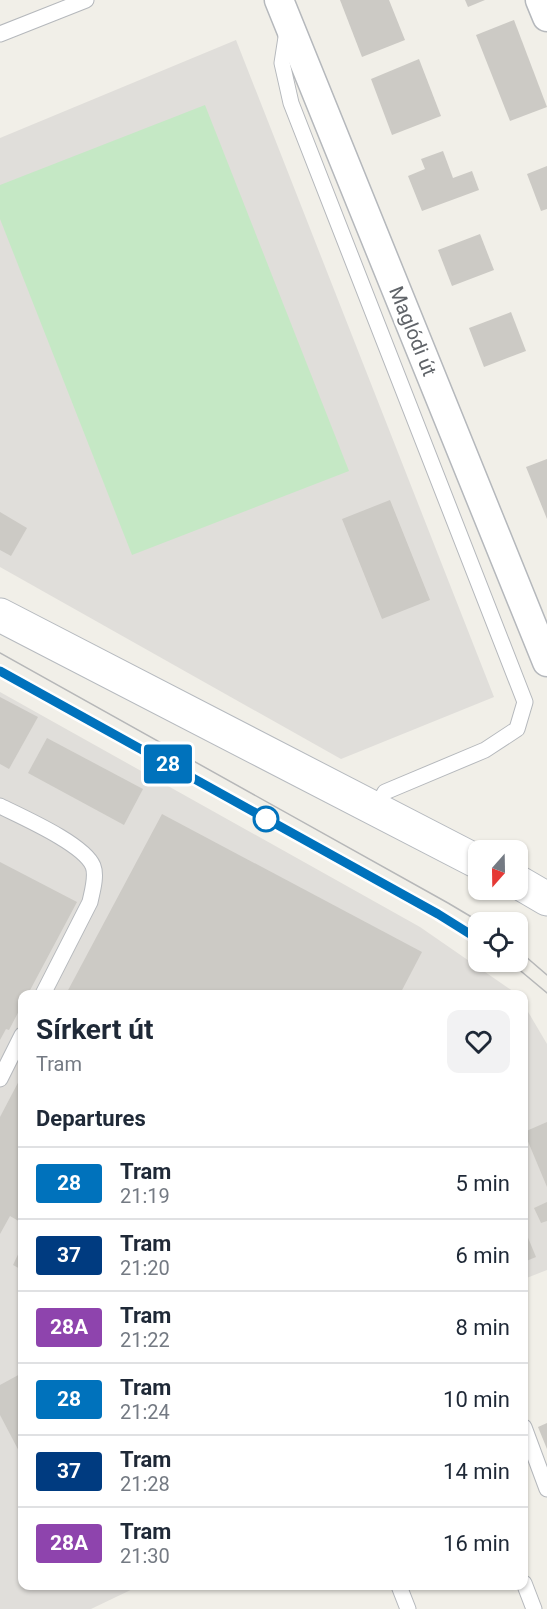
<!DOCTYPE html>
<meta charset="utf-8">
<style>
:root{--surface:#fff;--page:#f2f2f3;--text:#1f2937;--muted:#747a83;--line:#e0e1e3}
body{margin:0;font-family:Roboto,sans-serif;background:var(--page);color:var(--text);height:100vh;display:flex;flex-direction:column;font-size:22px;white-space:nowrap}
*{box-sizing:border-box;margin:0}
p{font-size:20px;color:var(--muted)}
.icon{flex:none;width:33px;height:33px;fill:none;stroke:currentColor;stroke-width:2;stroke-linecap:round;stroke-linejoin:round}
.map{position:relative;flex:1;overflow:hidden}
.side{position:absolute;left:18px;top:990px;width:510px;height:600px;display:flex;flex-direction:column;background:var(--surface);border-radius:12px;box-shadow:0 2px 4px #0004}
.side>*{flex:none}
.badge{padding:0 12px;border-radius:4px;font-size:21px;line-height:39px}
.needle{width:39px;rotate:200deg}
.controls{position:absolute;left:468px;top:840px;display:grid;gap:12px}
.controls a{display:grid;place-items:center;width:60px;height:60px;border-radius:12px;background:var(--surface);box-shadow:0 2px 4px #0004;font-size:30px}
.map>.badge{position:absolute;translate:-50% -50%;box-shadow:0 0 0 3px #fff}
h2{padding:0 18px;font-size:22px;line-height:54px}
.round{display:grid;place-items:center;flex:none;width:63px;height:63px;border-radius:12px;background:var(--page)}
.summary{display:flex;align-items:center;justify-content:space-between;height:102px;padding:0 18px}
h1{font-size:28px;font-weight:700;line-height:45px}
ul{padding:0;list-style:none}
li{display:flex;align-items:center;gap:18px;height:72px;padding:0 18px;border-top:2px solid var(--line)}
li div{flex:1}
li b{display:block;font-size:22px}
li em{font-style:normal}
li .badge{min-width:66px;font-weight:700;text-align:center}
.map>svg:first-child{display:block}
.industrial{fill:#e0deda}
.green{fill:#c5e8c5}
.building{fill:#cccac5}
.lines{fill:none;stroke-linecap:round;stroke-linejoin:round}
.lane-casing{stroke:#b5b8bc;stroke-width:17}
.street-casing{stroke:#b5b8bc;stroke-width:31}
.secondary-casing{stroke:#b6babf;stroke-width:35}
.lane{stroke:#fff;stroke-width:15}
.street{stroke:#fff;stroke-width:28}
.secondary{stroke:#fff;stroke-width:33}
.tram{stroke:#b6b7b8;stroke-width:1.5}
.line-casing{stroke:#fff;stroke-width:14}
.line{stroke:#0072bc;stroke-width:9}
.stop-dot{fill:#fff;stroke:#0072bc;stroke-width:3}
.labels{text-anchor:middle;stroke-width:6;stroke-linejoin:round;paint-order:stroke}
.street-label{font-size:20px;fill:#5f6368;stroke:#fff}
</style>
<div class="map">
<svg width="547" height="1609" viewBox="0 0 547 1609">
<rect width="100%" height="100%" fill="#f1efe8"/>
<g class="industrial">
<polygon points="236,40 494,697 341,759 0,567 0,138"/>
<polygon points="0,692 420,927 517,994 22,994 22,1586 139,1586 91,1609 0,1609"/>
<polygon points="524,1005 547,1044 547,1270 524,1279"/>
</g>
<polygon class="green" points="205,105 349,471 132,555 0,219 0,185"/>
<g class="building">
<polygon points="340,0 389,0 405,40 362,57"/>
<polygon points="465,0 485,0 468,7"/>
<polygon points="514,20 547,107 510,121 476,35"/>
<polygon points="419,59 441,116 392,135 371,79"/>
<polygon points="443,151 453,178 472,171 479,190 422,211 408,176 425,169 421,159"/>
<polygon points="547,166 547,209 541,211 527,174"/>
<polygon points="480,234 494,270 452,286 438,250"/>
<polygon points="511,312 526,351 484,367 469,328"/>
<polygon points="547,459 547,519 526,467"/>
<polygon points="390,500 430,600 382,619 342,519"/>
<polygon points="0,512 27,528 11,556 0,550"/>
<polygon points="0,697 38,717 9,769 0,764"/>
<polygon points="47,738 143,789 124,825 28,773"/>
<polygon points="162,814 422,952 400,994 66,994"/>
<polygon points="0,862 77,902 28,994 22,994 22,1005 9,1030 6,1029 0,1040"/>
<polygon points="22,1075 22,1223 10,1216 0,1234 0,1117"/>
<polygon points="547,1122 547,1187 524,1132"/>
<polygon points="547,1202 547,1221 541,1223 534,1208"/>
<polygon points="524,1228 536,1257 524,1262"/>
<polygon points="22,1246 22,1270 13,1265"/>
<polygon points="22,1373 22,1457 0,1415 0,1385"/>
<polygon points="547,1423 547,1449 538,1427"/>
</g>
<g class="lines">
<g class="lane-casing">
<g id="lane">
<polyline points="287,31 282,63 291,103 525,702 517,729 485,750 385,792 375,810"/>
<polyline points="0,34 86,0"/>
<path d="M0 806C22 817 84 844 93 866 97 876 92 892 90 902L43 994"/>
<polyline points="0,1079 22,1035"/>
<polyline points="524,1427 547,1489"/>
<polyline points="524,1583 534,1609"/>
<polyline points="399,1586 408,1609"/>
</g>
</g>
<g class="street-casing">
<g id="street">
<polyline points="279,0 547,662"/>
<polyline points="540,0 547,17"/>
</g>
</g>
<g class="secondary-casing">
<g id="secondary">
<polyline points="0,615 478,862"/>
<polyline points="518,882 547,899"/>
</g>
</g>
<use href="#lane" class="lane"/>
<use href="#street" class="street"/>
<use href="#secondary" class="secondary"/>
<g class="tram">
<polyline points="0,653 448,903 480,922"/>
<polyline points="0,671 438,914 478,939"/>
<polyline points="518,950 547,975"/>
<polyline points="510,962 547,993"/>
</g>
</g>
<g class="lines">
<g class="line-casing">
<polyline id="line" points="0,671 438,914 478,939"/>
</g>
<use href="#line" class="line"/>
</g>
<circle class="stop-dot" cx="266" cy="819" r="12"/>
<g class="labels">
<g class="street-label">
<text transform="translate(413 331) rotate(68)" y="7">Maglódi út</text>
</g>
</g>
</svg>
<div class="controls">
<a><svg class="needle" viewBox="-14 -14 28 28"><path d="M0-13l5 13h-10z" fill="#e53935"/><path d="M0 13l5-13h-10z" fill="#747a83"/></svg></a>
<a><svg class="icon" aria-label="locate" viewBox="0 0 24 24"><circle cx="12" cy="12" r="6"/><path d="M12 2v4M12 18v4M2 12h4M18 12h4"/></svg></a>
</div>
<b class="badge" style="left:168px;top:764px;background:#0072bc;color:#fff">28</b>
<section class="side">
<div class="summary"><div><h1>Sírkert út</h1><p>Tram</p></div><a class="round"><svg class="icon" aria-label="heart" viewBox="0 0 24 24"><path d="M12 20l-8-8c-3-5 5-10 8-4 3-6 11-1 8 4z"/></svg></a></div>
<h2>Departures</h2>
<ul>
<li><span class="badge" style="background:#0072bc;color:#fff">28</span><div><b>Tram</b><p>21:19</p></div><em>5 min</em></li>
<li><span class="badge" style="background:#003b80;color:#fff">37</span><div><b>Tram</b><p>21:20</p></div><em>6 min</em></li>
<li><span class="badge" style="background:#8e44ad;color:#fff">28A</span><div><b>Tram</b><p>21:22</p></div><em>8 min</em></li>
<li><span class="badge" style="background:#0072bc;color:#fff">28</span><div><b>Tram</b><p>21:24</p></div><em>10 min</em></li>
<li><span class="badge" style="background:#003b80;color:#fff">37</span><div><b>Tram</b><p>21:28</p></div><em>14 min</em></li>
<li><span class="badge" style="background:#8e44ad;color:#fff">28A</span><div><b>Tram</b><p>21:30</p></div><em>16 min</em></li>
</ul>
</section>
</div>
